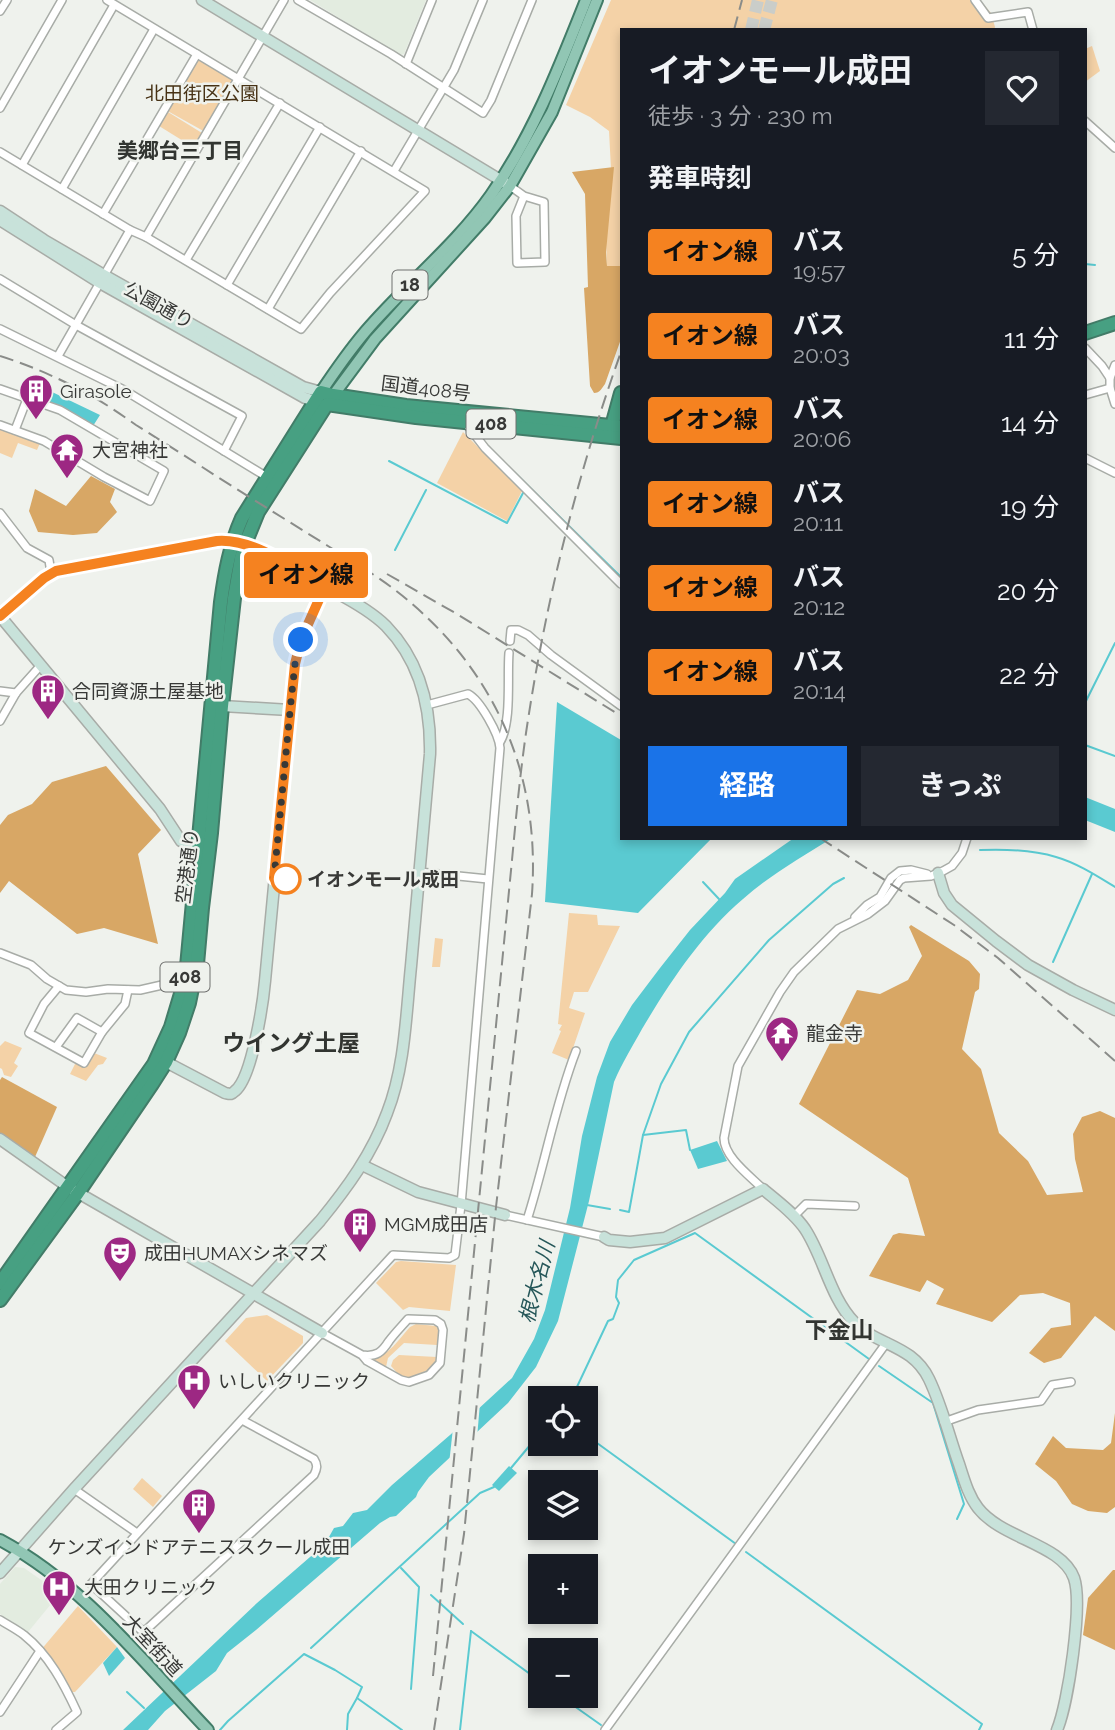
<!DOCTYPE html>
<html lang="ja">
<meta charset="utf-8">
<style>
:root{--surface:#171b24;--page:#242831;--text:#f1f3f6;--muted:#9ea1a6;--accent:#1a73e8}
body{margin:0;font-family:Raleway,"Noto Sans JP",sans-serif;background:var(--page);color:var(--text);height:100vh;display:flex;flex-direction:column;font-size:26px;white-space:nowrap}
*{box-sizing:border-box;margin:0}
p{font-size:23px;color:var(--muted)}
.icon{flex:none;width:38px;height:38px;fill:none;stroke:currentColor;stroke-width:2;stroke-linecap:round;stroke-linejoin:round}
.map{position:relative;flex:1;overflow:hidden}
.sheet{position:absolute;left:620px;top:28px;width:467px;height:812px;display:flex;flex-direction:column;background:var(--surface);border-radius:0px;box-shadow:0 4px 10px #0003}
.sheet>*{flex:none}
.badge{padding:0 14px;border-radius:5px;font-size:24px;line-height:46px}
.tools{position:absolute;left:528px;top:1386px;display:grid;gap:14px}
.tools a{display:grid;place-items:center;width:70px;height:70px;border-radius:0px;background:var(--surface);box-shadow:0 4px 10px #0003;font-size:35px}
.you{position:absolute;width:35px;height:35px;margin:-18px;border:5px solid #fff;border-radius:50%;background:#1a73e8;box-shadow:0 0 0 10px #1a73e833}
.map>.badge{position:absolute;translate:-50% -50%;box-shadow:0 0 0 4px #fff}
h2{padding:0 28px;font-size:26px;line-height:63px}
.round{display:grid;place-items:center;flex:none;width:74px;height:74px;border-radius:0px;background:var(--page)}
.overview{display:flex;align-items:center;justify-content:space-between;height:119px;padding:0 28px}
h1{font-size:33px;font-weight:700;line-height:52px}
.primary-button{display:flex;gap:14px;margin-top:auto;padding:14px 28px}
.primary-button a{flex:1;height:80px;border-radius:0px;background:var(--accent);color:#fff;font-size:28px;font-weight:700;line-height:80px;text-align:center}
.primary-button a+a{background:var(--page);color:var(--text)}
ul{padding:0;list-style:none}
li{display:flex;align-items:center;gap:21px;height:84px;padding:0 28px}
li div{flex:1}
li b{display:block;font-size:26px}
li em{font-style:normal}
li .badge{min-width:77px;font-weight:700;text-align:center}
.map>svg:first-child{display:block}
.built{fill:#e3ece0}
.green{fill:#f4d2a7}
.forest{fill:#d8a765}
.water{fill:#5acad1}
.pier{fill:#eff2ed}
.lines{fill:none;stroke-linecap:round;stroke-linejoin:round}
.stream{stroke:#5acad1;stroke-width:2}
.highway-tunnel{stroke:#cacdc9;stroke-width:12;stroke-dasharray:12 6;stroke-linecap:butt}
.street-casing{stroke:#a8aca7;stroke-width:10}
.secondary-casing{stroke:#a8aca7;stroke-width:13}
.primary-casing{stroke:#427c68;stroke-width:14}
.highway-casing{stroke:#427c68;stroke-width:16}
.street{stroke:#fff;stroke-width:7}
.secondary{stroke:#c8e2da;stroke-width:10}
.primary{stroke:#91c6b4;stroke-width:10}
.highway{stroke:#47a082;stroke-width:12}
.rail{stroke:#8a8c89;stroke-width:2;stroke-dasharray:14 7;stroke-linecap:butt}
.line-casing{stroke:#fff;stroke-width:16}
.line{stroke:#f58220;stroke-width:10}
.walk{stroke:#383937;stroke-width:7;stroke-dasharray:0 12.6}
.stop-dot{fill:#fff;stroke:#f58220;stroke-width:3.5}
.labels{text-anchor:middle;stroke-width:5;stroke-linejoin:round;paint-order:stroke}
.shield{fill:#eff2ed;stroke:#6f706e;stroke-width:2}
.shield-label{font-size:18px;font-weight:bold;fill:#383937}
.park-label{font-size:19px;fill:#473215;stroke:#eff2ed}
.street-label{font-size:19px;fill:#383937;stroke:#eff2ed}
.poi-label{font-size:19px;fill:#383937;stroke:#eff2ed;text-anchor:start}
.stop-label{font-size:19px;font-weight:bold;fill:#383937;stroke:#eff2ed;text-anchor:start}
.neighbourhood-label{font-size:21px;font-weight:bold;fill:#323531;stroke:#eff2ed}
.water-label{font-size:21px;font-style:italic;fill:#265759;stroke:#eff2ed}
.quarter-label{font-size:23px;font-weight:bold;fill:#323531;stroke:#eff2ed}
</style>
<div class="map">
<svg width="1115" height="1730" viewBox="0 0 1115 1730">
<rect width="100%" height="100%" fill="#eff2ed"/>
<g class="built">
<polygon points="310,0 426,0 404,54 400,55"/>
<polygon points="15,1567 24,1568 60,1593 28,1632 0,1614 0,1584"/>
</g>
<g class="green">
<polygon points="611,0 980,0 991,13 995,27 994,30 621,30 621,266 607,266 604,196 611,169 609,131 590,117 566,105"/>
<polygon points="1092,46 1100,71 1085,82 1085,49"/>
<polygon points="196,55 239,78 207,133 164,109"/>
<polygon points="168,112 202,133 193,147 159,126"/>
<polygon points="0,428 40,443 37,450 18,443 12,458 0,453"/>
<polygon points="463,432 522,491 507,521 437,483"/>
<polygon points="569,913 597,915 598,925 620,926 588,992 574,992 569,1008 585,1013 569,1060 552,1053 561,1031 559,1030 562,1025 558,1024"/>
<polygon points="435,938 443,939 440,967 432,967"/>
<polygon points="5,1041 22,1048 14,1063 18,1066 11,1077 4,1075 2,1069 0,1068 0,1046"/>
<polygon points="94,1053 107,1058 103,1064 98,1065 86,1081 70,1074 76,1062 86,1067"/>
<polygon points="401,1261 456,1265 450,1311 409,1307 403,1310 376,1283 396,1262"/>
<polygon points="267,1315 303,1336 303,1343 267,1381 225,1341 246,1318"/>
<path d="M416 1324 436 1326 440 1329 439 1343 437 1345 404 1343 388 1358 386 1367 370 1360 372 1358C388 1357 399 1339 410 1327Z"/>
<path d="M399 1355 437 1357C434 1371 420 1374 407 1378L399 1375 391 1366 393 1360Z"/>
<polygon points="142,1478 162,1496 153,1507 133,1489"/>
<polygon points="78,1606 117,1647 75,1692 68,1692 40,1651"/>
</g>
<g class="forest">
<path d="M614 167 606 252 607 266H621V339L605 384C602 388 600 393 594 393L590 386 584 288 588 287 585 194 572 172Z"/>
<polygon points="91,476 115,489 110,502 117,512 97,533 73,535 38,532 29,511 35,489 66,506"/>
<polygon points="106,766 161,830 138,854 158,944 104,928 77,934 9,881 0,893 0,825 8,815 32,804 52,782"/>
<polygon points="911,925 969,961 980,974 979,989 975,992 962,1049 981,1069 999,1133 1028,1161 1047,1195 1083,1192 1075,1159 1073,1134 1082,1117 1100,1111 1115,1118 1115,1331 1095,1316 1061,1358 1044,1363 1029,1353 1051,1328 1071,1325 1070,1303 1043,1293 1020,1295 992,1322 936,1304 944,1289 927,1280 920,1292 869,1276 893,1235 899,1233 925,1236 908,1178 799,1104 857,990 880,994 908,980 922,956 909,927"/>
<polygon points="2,1077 57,1107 35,1157 0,1133 0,1080"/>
<polygon points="1115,1413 1115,1507 1107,1513 1088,1511 1072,1504 1056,1481 1035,1464 1053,1436 1066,1448 1103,1450 1111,1443"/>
<polygon points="1113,1570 1115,1570 1115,1650 1083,1635 1088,1598"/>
</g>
<g class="water">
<polygon points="34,381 50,391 100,415 93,426 62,407 28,395"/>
<polygon points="557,702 621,740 621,838 712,838 638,913 545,902"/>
<polygon points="1085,797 1115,809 1115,832 1085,820"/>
<path d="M794 838H832C802 857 770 875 743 899 701 935 670 982 642 1029 632 1047 622 1063 614 1082L589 1201 558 1321 536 1367 508 1403 429 1477 418 1492 416 1497 396 1516 390 1517 380 1523 256 1630 227 1653 216 1671 165 1711 148 1730H123L257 1603 325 1544 334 1528 343 1526 353 1513 367 1510 392 1485 450 1435 512 1378 534 1339 545 1310 570 1208 582 1136 597 1077 610 1042 632 1005 660 968 690 930 725 893 735 879Z"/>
<polygon points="717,1141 727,1161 698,1169 690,1150"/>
<polygon points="509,1466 517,1473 499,1491 492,1485"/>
<polygon points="117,1647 125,1658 109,1676 103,1663"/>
</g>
<polygon class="pier" points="480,1403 477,1438 449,1464 453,1428"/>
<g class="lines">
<g class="stream">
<polyline points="1085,264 1095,265"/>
<polyline points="389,461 507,523 523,493"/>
<polyline points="514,472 621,577"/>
<polyline points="395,550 426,490"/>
<polyline points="1085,703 1115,643"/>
<polyline points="1085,745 1115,756"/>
<path d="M980 850C1005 849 1033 850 1056 857 1077 863 1097 876 1115 887"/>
<polyline points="703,882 719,899"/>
<polyline points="1053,962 1092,874"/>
<polyline points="643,1135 661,1084 689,1032 769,940 833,884 844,878"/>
<polyline points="587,1205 610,1209"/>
<polyline points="620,1210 629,1212 643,1135 686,1130 690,1150"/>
<polyline points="879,1366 933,1403 964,1504 957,1519"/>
<polyline points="568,1398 576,1389 608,1321 613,1319 619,1303 616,1297 618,1280 634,1260 695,1233 869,1359"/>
<polyline points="586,1435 736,1544"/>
<polyline points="511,1468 541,1432"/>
<polyline points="746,1552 982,1724 979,1730"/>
<polyline points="401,1568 419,1587 411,1689"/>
<polyline points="431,1595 463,1624"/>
<polyline points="471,1631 541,1682"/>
<polyline points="311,1648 480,1493 494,1487"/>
<polyline points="127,1692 144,1708"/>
<polyline points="560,1696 601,1725"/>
<polyline points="220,1730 228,1721 304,1654 335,1670 362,1687 357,1698 402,1730"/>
<polyline points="347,1730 348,1714 357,1698"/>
<polyline points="460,1730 471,1631"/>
</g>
<g class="highway-tunnel">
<polyline points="751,30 758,0"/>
<polyline points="764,30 772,0"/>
</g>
<g class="street-casing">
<g id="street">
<polyline points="298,0 391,54 483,113 491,100 532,0"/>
<polyline points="975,0 988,18 1028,12 1033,30"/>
<polyline points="0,11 7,0"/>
<polyline points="406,64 432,0"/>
<polyline points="0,108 62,0"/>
<polyline points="1085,121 1115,148"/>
<polyline points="0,152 130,230 146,237 301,329 330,293 425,191 107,0"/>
<polyline points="22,165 114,5"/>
<polyline points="394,171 454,70 483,0"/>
<polyline points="510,186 524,196 544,202 545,262 517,263 516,216 524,196"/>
<polyline points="62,189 154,29"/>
<polyline points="103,214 197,54"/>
<polyline points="146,237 284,0"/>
<polyline points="186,260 280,103"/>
<polyline points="0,279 76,325 242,416 224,451"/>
<polyline points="227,285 320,127"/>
<polyline points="268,309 361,151"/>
<polyline points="0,329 124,390 267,477"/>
<polyline points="1085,348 1102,366 1110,378 1110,388 1115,404"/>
<polyline points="58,356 130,230"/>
<polyline points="1110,378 1115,365"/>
<polyline points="0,389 60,410 164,471 150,501 104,477 44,441 0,425"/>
<polyline points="1085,395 1110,388"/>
<polyline points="464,421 485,448 621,584"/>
<polyline points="15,430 27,399"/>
<polyline points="1085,458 1115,473"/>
<polyline points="0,513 27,548 49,560 51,573"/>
<polyline points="510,641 511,630 518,630 528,635 551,655 621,706"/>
<polyline points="0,691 16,693"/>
<polyline points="0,721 16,693 41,665"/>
<path d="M500 742C512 722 507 677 509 653"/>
<polyline points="419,872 488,879"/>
<polyline points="855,917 867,905 880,897 891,878 900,871 911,870 927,874"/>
<polyline points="0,953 31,965 47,979 66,990 86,992 108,989 140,990 162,985 188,971"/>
<polyline points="59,986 44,1004 29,1033 84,1063 102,1032 125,1004 128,990"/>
<polyline points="56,1047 77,1018 102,1032"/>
<path d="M763 1189C750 1176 724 1157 724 1138L738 1066 780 992 794 972 838 929 868 914 885 901 900 880 904 878 931 876 943 871 952 866 962 853 967 838"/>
<polyline points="505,1215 604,1237"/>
<polyline points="794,1216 806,1204 855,1206"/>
<path d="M527 1220C545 1164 555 1105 576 1051"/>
<path d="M322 1333 362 1355 367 1361 401 1380 409 1382 429 1375 440 1363 443 1330 441 1324 435 1320 408 1319C402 1326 395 1333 389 1341 382 1352 377 1357 362 1355"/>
<path d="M242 1420 314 1459C318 1465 317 1469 314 1475L147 1629 142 1631 91 1584 393 1255 449 1258 455 1255 461 1205 500 748C499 734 480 700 468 694L427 705"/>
<polyline points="944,1422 978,1410 1041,1401 1052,1385 1071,1382"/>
<polyline points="74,1489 137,1533"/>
<path d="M0 1620C8 1625 16 1629 24 1635 49 1655 64 1684 77 1712L56 1730"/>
<polyline points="0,1712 40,1651"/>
<polyline points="605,1730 887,1342"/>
</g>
</g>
<g class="secondary-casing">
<g id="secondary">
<polyline points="202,0 507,184"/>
<polyline points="0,211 44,240 104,275 303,387 321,392"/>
<polyline points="0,220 100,283 305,398 316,401"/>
<polyline points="0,616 160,809 181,841 190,846 204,848"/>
<polyline points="222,706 290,710"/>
<polyline points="938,873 944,893 952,905 996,941 1028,965 1073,990 1115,1010"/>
<path d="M166 1062 225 1093C230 1094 231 1095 235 1091 252 1078 263 1003 265 981L295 665 301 640 325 586"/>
<polyline points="0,1139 68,1187 322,1333"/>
<polyline points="362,1165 418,1192 505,1215"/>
<path d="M604 1237 609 1240 630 1242 665 1238 763 1189C777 1201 794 1213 805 1229 824 1258 830 1297 854 1322 877 1346 912 1344 929 1379 942 1406 949 1436 959 1464 964 1479 968 1495 978 1508 1002 1539 1062 1544 1074 1578 1083 1604 1068 1704 1057 1730"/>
<path d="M0 1573 74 1489 320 1221C347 1188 372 1154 387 1113 405 1067 406 1015 411 966 417 896 423 825 430 754 431 706 420 661 386 626 372 612 354 602 337 593 311 578 284 563 258 548L245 544"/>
</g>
</g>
<g class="primary-casing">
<g id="primary">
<path d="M321 392C335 371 349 351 365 332 405 285 455 246 491 195 533 135 559 68 586 0"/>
<polyline points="329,401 375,339 485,218 510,186 552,112 597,0"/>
<polyline points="0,616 44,578 56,571 217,541 238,542"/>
<path d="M0 1540C84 1585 143 1662 208 1730"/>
</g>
</g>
<g class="highway-casing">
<g id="highway">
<polyline points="1085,333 1115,323"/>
<polyline points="610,433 621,393"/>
<path d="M0 1283 154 1064 171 1027 186 977 221 602C225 573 230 545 242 518L321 392 333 395 406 406 621 427"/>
<polyline points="0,1300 78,1193 152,1084 166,1062 179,1033 189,1003 197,964 202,908 211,833 222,706 234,598 241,558 245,544 258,512 327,404 416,417 621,438"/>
</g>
</g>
<use href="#street" class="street"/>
<use href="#secondary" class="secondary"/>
<use href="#primary" class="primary"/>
<use href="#highway" class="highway"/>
<g class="rail">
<polyline points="734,30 742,0"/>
<path d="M0 356C32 366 63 380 92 396 107 405 122 415 136 425 163 442 190 459 216 476 254 500 291 523 328 546 357 564 386 581 411 603 499 678 540 779 532 894L496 1207 464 1534 434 1730"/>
<polyline points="387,574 457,614 621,716"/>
<polyline points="820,838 954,925 998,958 1115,1061"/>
<path d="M433 1676 512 860C516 817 520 775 526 733 545 604 577 475 621 352"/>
</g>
</g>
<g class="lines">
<g class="line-casing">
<path id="line" d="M0 616 44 578 56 571 217 541C253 538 295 569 325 586L301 640 295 664 274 878 286 879"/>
</g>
<use href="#line" class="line"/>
<polyline class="walk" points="286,879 274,878 291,701 295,664 301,640"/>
</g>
<defs>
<g id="building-pin" transform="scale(1.75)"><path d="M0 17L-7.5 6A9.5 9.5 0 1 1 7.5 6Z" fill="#9d2883" stroke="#eff2ed"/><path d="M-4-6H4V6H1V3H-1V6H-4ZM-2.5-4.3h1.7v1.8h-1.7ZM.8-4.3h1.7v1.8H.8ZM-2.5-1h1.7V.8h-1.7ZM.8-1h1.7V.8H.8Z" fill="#fff"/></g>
<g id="temple-pin" transform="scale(1.75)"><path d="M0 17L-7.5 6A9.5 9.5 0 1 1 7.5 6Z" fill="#9d2883" stroke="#eff2ed"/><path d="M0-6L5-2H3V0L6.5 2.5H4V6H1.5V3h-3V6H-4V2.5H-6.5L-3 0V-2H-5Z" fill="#fff"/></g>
<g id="theatre-pin" transform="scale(1.75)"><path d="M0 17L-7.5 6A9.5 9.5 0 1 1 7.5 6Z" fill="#9d2883" stroke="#eff2ed"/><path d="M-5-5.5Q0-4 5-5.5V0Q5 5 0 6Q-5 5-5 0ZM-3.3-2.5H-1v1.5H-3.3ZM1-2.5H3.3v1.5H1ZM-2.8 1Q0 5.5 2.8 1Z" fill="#fff"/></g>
<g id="hospital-pin" transform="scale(1.75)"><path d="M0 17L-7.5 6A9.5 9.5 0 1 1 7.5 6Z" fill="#9d2883" stroke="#eff2ed"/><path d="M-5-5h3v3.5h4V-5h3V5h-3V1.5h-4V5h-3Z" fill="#fff"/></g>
</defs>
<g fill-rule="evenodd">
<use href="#building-pin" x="36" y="391"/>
<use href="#temple-pin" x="67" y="450"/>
<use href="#building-pin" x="48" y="691"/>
<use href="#temple-pin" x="782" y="1033"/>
<use href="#building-pin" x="360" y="1224"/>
<use href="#theatre-pin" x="120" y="1253"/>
<use href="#hospital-pin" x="194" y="1381"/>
<use href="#building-pin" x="199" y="1505"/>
<use href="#hospital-pin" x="59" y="1587"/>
</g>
<circle class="stop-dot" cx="286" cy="879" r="14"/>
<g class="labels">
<g class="shield">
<rect x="392.5" y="270.5" width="35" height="29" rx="5"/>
<rect x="466.5" y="409.5" width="49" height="29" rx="5"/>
<rect x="160.5" y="962.5" width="49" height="29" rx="5"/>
</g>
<g class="shield-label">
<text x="410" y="291">18</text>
<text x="491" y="430">408</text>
<text x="185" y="983">408</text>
</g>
<g class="park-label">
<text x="202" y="100">北田街区公園</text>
</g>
<g class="street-label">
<text transform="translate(159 305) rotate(29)" y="7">公園通り</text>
<text transform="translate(426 388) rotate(7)" y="7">国道408号</text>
<text transform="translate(187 866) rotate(-83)" y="7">空港通り</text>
<text transform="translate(153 1645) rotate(47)" y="7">大室街道</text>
</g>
<g class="poi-label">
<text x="60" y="398">Girasole</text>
<text x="92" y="457">大宮神社</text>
<text x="72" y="698">合同資源土屋基地</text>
<text x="806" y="1040">龍金寺</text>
<text x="384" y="1231">MGM成田店</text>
<text x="144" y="1260">成田HUMAXシネマズ</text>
<text x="218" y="1388">いしいクリニック</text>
<text x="199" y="1554" text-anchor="middle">ケンズインドアテニススクール成田</text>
<text x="84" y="1594">大田クリニック</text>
</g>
<g class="stop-label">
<text x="307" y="886">イオンモール成田</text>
</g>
<g class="neighbourhood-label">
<text x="180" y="158">美郷台三丁目</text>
</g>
<g class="water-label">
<text transform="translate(537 1282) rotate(-75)" y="7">根木名川</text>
</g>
<g class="quarter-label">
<text x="291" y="1051">ウイング土屋</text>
<text x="839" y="1338">下金山</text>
</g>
</g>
</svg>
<div class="tools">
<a><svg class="icon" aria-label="locate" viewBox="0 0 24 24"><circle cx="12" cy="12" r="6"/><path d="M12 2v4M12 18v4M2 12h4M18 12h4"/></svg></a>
<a><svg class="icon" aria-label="layers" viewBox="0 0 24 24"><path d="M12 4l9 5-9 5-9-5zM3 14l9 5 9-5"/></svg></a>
<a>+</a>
<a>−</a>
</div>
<div class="you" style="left:301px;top:640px"></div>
<b class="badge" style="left:306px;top:575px;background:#f58220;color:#111">イオン線</b>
<section class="sheet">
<div class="overview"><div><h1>イオンモール成田</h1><p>徒歩 · 3 分 · 230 m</p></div><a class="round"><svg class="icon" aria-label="heart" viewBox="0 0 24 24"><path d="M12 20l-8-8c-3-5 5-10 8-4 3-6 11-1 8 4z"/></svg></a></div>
<h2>発車時刻</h2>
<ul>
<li><span class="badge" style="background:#f58220;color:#111">イオン線</span><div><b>バス</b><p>19:57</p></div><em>5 分</em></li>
<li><span class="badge" style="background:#f58220;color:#111">イオン線</span><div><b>バス</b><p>20:03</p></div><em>11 分</em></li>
<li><span class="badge" style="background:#f58220;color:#111">イオン線</span><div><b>バス</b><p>20:06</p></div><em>14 分</em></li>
<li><span class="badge" style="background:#f58220;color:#111">イオン線</span><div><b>バス</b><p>20:11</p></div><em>19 分</em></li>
<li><span class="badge" style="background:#f58220;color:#111">イオン線</span><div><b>バス</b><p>20:12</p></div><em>20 分</em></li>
<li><span class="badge" style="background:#f58220;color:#111">イオン線</span><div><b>バス</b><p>20:14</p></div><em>22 分</em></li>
</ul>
<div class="primary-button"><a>経路</a><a>きっぷ</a></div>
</section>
</div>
